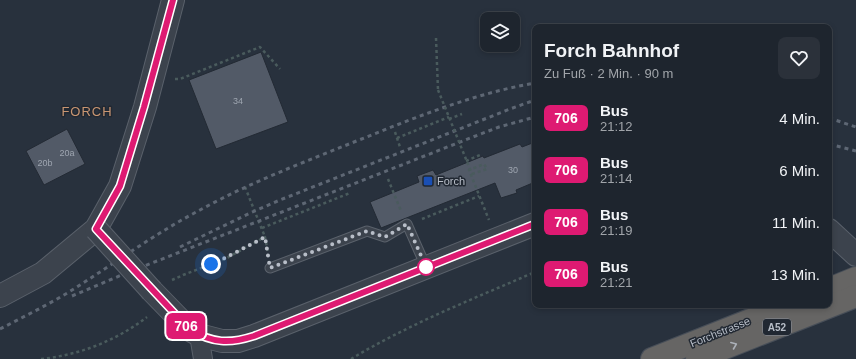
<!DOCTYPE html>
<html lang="de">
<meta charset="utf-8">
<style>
:root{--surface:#1e252e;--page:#2b313a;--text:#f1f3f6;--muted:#a1a5aa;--line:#3c424a}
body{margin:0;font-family:Arial,sans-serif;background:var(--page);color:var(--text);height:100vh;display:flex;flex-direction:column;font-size:15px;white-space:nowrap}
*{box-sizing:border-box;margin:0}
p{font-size:13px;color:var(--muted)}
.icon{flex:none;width:22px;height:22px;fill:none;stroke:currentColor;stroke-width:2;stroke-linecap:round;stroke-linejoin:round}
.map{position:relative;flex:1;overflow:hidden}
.sheet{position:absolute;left:532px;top:24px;width:300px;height:284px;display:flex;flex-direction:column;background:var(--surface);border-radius:8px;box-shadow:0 2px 6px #0003,0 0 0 1px var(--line)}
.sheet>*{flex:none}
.badge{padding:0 8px;border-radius:6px;font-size:14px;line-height:26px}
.fabs{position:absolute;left:480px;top:12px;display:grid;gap:8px}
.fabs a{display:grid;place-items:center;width:40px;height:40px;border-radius:8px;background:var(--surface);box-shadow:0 2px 6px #0003,0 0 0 1px var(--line);font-size:20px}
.you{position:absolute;width:20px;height:20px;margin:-10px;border:3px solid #fff;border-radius:50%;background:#1a73e8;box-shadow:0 0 0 6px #1a73e833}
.map>.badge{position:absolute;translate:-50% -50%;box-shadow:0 0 0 2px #fff}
.round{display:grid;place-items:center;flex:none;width:42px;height:42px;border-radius:8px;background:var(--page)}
.overview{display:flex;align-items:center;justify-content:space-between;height:68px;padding:0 12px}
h1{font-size:19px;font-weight:700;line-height:30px}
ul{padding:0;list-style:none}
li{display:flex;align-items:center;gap:12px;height:52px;padding:0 12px}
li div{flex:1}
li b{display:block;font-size:15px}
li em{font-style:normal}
li .badge{min-width:44px;font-weight:700;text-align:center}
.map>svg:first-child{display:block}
.building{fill:#525a67;stroke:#232a34}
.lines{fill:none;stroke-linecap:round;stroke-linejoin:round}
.service-casing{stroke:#5a616b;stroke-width:11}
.minor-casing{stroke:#5a616b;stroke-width:20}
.tertiary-casing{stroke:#5a616b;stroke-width:24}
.trunk-casing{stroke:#474e58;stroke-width:24}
.path{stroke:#4a5b5d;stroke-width:2.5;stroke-dasharray:3 3;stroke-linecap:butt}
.service{stroke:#3c434d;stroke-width:9}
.minor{stroke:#3c434d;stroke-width:18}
.tertiary{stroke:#3c434d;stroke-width:22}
.trunk{stroke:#666564;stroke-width:22}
.rail{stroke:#5e6774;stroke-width:3;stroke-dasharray:4 4;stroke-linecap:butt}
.tertiary-bridge-casing{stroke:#5a616b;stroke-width:24;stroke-linecap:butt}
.path-bridge{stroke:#4a5b5d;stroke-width:2.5;stroke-dasharray:3 3;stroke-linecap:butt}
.tertiary-bridge{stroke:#3c434d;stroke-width:22}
.oneway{stroke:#acb1b9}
.line-casing{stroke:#fff;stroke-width:9}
.line{stroke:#de1a72;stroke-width:6}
.walk{stroke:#b8bec8;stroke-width:4;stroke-dasharray:0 7.2}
.transit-dot{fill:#1a4fb4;stroke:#212832;stroke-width:1.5}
.stop-dot{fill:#fff;stroke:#de1a72;stroke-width:2}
.labels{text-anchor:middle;stroke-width:3;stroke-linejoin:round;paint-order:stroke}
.number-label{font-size:9px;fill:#9ea5b0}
.shield{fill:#212832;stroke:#8b919b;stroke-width:1}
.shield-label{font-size:10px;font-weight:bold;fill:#b8bec8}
.poi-label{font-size:11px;fill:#b8bec8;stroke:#212832;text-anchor:start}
.street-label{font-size:11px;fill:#b8bec8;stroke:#212832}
.quarter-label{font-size:13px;letter-spacing:1px;fill:#c99672;stroke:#212832}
</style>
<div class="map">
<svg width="856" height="359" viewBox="0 0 856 359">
<rect width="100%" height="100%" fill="#28313d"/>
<g class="building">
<polygon points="261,52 288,122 216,149 189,80"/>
<polygon points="67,129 85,164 44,185 26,151"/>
<polygon points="535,142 535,182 516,190 517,193 501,198 495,183 381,228 370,202 419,182 417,176 433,170 436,175 483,156 484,158 520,144 522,147"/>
</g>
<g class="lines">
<g class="service-casing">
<polyline id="service" points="270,268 367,231 385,237 407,224 426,267"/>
</g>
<g class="minor-casing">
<polyline id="minor" points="199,335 203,359"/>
</g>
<g class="tertiary-casing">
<g id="tertiary">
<polyline points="829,230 856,255"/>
<polyline points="152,291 190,330 199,335 222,341 238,341 254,336 535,224"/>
<polyline points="0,296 43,273 96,229 120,186 145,107 173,0"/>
</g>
</g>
<g class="trunk-casing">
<g id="trunk">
<polyline points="829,289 856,278"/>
<polyline points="652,359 788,305"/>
<polyline points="697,359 856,296"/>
</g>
</g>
<g class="path">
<polyline points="436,38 438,90"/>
<polyline points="175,79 180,79 260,47 280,69"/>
<polyline points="449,119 462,114"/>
<polyline points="395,132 400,147"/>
<polyline points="397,138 449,117"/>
<polyline points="466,161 480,155"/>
<polyline points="472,174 487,169 484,164 469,170 489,220"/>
<polyline points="388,179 401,211"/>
<polyline points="245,187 265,237"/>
<polyline points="422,219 479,196"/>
<polyline points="262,228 350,193"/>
<polyline points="172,280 183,275 225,259 265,237 268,253"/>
<path d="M41 359C79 355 116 341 147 317"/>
<path d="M351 359C409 324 473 299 535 272"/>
</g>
<use href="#service" class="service"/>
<use href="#minor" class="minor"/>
<use href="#tertiary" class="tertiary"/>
<use href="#trunk" class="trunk"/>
<g class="rail">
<polyline points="829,118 856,127"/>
<polyline points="829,144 856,151"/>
<polyline points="180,247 250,213 280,200 510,109 535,100"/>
<polyline points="72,296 124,274 478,135 499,127 535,117"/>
<path d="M0 329C27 315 54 302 80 285 119 260 158 232 200 210 249 183 302 163 354 142 414 118 472 94 535 83"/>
</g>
<g class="tertiary-bridge-casing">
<polyline id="tertiary-bridge" points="96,229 152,291"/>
</g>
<polyline class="path-bridge" points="438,90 472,174"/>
<use href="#tertiary-bridge" class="tertiary-bridge"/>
</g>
<defs><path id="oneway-chevron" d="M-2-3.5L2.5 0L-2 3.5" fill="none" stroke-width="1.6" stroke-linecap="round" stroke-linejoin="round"/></defs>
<use class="oneway" href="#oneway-chevron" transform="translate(734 345) rotate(-22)"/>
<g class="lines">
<g class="line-casing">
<path id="line" d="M173 0 144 107 120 186 96 229 190 330C213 343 229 344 254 336L535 224"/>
</g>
<use href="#line" class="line"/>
<polyline class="walk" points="211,264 225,258 265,237 270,268 367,231 385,237 407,224 426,267"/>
</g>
<rect class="transit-dot" x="423" y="176" width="10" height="10" rx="2"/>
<circle class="stop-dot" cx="426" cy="267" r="8"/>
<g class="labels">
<g class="number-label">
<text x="238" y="104">34</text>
<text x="67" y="156">20a</text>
<text x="45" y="166">20b</text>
<text x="513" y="173">30</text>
</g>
<rect class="shield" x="763" y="319" width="28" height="16" rx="3"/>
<g class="shield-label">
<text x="777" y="331">A52</text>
</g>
<g class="poi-label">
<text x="437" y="185">Forch</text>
</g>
<g class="street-label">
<text transform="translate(720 332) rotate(-22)" y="4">Forchstrasse</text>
</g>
<g class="quarter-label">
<text x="87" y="116">FORCH</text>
</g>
</g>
</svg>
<div class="fabs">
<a><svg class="icon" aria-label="layers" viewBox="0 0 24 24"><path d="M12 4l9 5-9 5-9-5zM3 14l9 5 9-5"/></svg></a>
</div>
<div class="you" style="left:211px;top:264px"></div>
<b class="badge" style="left:186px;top:326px;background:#de1a72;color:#fff">706</b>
<section class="sheet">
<div class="overview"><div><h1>Forch Bahnhof</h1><p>Zu Fuß · 2 Min. · 90 m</p></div><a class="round"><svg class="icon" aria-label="heart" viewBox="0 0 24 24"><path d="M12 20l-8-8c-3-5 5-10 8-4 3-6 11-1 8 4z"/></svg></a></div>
<ul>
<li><span class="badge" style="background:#de1a72;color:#fff">706</span><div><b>Bus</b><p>21:12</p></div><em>4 Min.</em></li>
<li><span class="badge" style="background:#de1a72;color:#fff">706</span><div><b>Bus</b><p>21:14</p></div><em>6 Min.</em></li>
<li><span class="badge" style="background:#de1a72;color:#fff">706</span><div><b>Bus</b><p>21:19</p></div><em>11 Min.</em></li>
<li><span class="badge" style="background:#de1a72;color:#fff">706</span><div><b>Bus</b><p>21:21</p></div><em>13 Min.</em></li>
</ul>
</section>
</div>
